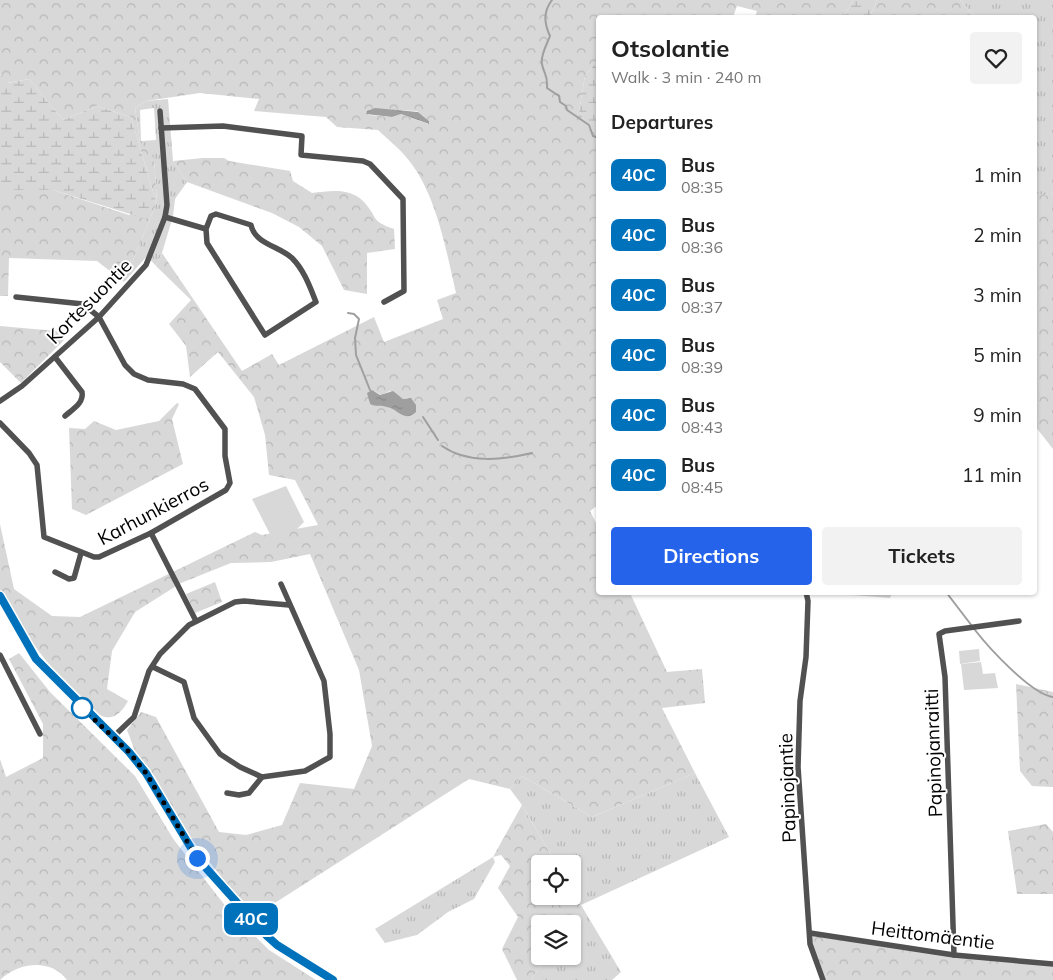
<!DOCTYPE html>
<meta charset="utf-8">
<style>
:root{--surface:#fff;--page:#f2f2f2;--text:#222;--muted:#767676;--accent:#2563eb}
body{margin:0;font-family:Mulish,sans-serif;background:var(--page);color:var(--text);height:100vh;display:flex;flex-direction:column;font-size:19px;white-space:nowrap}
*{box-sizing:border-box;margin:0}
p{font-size:16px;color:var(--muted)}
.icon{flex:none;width:28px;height:28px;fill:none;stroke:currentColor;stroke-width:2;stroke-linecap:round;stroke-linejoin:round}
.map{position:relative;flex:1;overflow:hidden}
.side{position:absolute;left:596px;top:15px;width:441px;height:580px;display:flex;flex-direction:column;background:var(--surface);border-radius:5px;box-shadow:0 1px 4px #0004}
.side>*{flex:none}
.badge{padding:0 10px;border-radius:8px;font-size:18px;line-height:32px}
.controls{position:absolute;left:531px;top:855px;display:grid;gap:10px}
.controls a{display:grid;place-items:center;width:50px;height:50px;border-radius:5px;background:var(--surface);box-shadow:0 1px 4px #0004;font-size:25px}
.you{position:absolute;width:25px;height:25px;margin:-12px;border:4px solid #fff;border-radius:50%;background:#1a73e8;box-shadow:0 0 0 8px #1a73e833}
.map>.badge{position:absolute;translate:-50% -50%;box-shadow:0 0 0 2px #fff}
h2{padding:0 15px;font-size:19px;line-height:45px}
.round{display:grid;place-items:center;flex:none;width:52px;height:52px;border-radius:5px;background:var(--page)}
.overview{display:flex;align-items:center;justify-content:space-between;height:85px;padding:0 15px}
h1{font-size:24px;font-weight:700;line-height:38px}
.primary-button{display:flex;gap:10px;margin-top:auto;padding:10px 15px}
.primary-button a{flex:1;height:58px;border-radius:5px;background:var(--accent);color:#fff;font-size:20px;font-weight:700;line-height:58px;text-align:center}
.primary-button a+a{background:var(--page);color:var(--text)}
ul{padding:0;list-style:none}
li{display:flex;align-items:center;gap:15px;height:60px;padding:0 15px}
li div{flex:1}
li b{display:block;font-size:19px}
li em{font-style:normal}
li .badge{min-width:55px;font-weight:700;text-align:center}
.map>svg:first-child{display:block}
.grass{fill:url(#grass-tufts);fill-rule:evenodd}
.forest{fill:url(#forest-crowns);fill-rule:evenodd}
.wetland{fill:url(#wetland-marsh)}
.pitch{fill:#d8d8d8}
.water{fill:url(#water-ripples)}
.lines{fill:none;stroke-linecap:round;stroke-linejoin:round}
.stream{stroke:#9f9f9f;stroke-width:2}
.minor{stroke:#515151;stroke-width:5.5}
.major{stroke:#000;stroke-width:8}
.line-casing{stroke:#fff;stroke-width:11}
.line{stroke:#0072bc;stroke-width:8}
.walk{stroke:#000;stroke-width:5;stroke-dasharray:0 9}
.stop-dot{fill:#fff;stroke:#0072bc;stroke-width:2.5}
.labels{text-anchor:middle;stroke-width:4;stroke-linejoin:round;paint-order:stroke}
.street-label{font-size:19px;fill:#000;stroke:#fff}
</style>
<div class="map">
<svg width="1053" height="980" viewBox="0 0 1053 980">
<defs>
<pattern id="grass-tufts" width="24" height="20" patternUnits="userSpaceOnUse" patternTransform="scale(1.25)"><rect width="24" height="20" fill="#d8d8d8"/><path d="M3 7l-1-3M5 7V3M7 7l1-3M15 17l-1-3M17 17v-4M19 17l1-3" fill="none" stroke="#b8b8b8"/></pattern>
<pattern id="forest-crowns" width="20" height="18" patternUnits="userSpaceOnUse" patternTransform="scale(1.25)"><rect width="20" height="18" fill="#d8d8d8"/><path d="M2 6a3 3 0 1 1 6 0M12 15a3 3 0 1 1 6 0" fill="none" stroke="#b8b8b8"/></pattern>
<pattern id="wetland-marsh" width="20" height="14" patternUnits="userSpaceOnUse" patternTransform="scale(1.25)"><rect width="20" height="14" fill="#d8d8d8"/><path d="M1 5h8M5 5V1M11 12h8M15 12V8" fill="none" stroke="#b8b8b8"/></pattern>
<pattern id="water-ripples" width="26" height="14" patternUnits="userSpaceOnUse" patternTransform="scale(1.25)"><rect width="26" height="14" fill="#9f9f9f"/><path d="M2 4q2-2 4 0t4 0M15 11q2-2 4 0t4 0" fill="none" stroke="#878787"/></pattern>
</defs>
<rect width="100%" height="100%" fill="#fff"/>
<g class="grass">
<polygon points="960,0 1053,0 1053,192 1051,198 1035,193 1035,18 975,17"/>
<path d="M168 99 173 161 187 182 175 199 173 216 162 253 156 266 147 256 124 282 157 202 154 159 140 142 135 108 146 101ZM154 108 156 140 141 141 140 110Z"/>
<polygon points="695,773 729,837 581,905 621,972 612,980 531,980 547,956 572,956 572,924 569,924 581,905 573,891 572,864 556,864 522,805 510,789 522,776 592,817"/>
<polygon points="493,857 495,862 474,899 448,912 417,935 385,943 375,929"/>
</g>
<g class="forest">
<path d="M0 0H853L844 17H755L757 11 737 6 733 17 599 18V59L585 76 579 111 599 144V504L590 511 599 529V592L630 593 667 672 702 669 705 703 662 708 695 773 592 817 522 776 510 789 469 779 253 917 186 832 155 777 136 754 127 730 141 712 156 717 219 832 246 835 282 825 300 783 354 789 372 746 359 670 310 554 271 562 231 563 181 583 135 612 112 651 107 689 128 701C123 710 116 719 105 717 81 712 6 613 0 589 0 573 0 541 0 524L14 589 52 616 80 617 255 532 262 535 318 525 295 480 269 475 265 435 254 397 218 352 190 377 186 346 169 324 191 300 156 266 162 253 242 371 272 354 279 365 374 317 384 342 443 319 437 300 456 293C446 250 436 191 406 157 398 147 387 139 378 130L337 127 326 117 254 111 259 99 200 93 146 101 135 108 140 142 154 158 157 202 124 282 97 261 9 258 8 296H0V190H53L129 215 156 202 131 117 97 106 63 120 29 79 7 83 0 74ZM372 109 417 111 429 121 428 124 401 114 392 117 369 115 366 112ZM374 391 381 395 390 391 403 399 408 398 402 415 390 407 369 403Z"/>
<polygon points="877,0 960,0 975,17 870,16"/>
<path d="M203 158H224L229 161 290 171 293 181 312 193C329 191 350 187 364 202 378 217 370 221 394 229L395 249 367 253V294L344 290 322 246 299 227 272 213 187 182 173 161Z"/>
<polygon points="1053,192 1053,449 1035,426 1035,193 1051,197"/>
<polygon points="0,326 56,331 64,340 21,383 0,362"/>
<polygon points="177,403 179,404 172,419 183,464 86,515 72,509 69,428 85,429 94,421 116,430 159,421"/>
<polygon points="215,582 222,602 195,613 186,594"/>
<polygon points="827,593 892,592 892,593 890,598"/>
<path d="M19 653 50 692 135 776 174 840 227 908 269 950 316 980H67C51 958 18 962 0 980V759L6 777 43 758V724L9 659Z"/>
<polygon points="1016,684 1053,692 1053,787 1032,786 1020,771"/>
<polygon points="522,805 556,864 540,864 540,896 572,896 573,891 581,906 569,924 540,924 540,956 547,956 531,980 517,980 502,949 518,917 498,888 510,866 501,855 493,857"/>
<polygon points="1046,824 1053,832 1053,894 1017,894 1008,831"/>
<polygon points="810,933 954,955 1053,964 1053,980 823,980 817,968"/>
</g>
<g class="wetland">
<polygon points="853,0 877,0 870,16 875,17 844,17"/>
<polygon points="599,59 599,144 579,111 585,76"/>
<polygon points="0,74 8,83 29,79 63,120 97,106 131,117 156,202 146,219 53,190 0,190"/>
</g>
<g class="pitch">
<polygon points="286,486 304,522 297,529 272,538 252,499"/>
<polygon points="979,649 980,661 960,664 959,651"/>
<polygon points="981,662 983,674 995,673 998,688 964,690 961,664"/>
</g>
<g class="water">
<polygon points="375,108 418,112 429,121 429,124 401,114 392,117 366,114 367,111"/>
<path d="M372 390 380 395 393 391 403 399 411 398 416 405V412C404 423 398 409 387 407 381 405 376 407 370 404L367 393Z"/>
</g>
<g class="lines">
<g class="stream">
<path d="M552 0C543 12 544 23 550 36 547 44 540 56 542 64 544 75 548 74 547 88L559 96 560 102 566 106 567 110 589 125 593 136 599 138"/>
<polyline points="348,313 354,314 359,319 355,338 356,355 370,390"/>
<polyline points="423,417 438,440"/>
<path d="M442 446C468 464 502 460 532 453"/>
<polyline points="946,592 972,626"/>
<path d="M975 630C989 648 1031 694 1053 697"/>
</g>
<g class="minor">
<polyline points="161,128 223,126 302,136 301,155 363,161 370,164 403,199 404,291 384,302"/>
<path d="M165 217 206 229 207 243 265 335 316 302C310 287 304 270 292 258 279 246 255 244 251 225L216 214 211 216 206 229"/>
<path d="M55 357 82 392C84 403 73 409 65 416"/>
<polyline points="0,401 22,386 99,317 146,265 165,217 167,205 160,111"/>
<polyline points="0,423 29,453 37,465 44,537 94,557 99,557 151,533 226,490 230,483 225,456 225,429 195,389 183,384 148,380 134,374 125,365 99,317 83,304 16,297"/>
<polyline points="151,533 196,621"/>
<polyline points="55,572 69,579 74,578 81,553"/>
<polyline points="806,592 808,601 806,657 800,701 798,767 810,944 823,980"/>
<polyline points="0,655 40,734"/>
<polyline points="153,667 184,682 194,718 220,754 240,767 262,777 305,771 330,757 330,734 324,681 281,584"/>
<polyline points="113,737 134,717 149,671 160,654 189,625 235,602 244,601 289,605"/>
<polyline points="227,793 239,795 249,793 262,777"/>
<polyline points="810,933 954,955 1053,964"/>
<polyline points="954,955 945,677 939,634 945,631 1019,621"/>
</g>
<polyline class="major" points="0,596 36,659 129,752 146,773 197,858 267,936 277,945 333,980"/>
</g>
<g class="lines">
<g class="line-casing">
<polyline id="line" points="0,596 36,659 129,752 146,773 197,858 267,936 277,945 333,980"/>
</g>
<use href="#line" class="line"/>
<polyline class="walk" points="82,708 129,752 146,773 197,858"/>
</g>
<circle class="stop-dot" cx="82" cy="708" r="10"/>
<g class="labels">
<g class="street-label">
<text transform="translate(89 301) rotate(-45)" y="7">Kortesuontie</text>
<text transform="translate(153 511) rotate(-28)" y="7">Karhunkierros</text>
<text transform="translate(933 753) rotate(-92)" y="7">Papinojanraitti</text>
<text transform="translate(787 788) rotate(-92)" y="7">Papinojantie</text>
<text transform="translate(933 935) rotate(7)" y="7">Heittomäentie</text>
</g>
</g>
</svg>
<div class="controls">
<a><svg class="icon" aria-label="locate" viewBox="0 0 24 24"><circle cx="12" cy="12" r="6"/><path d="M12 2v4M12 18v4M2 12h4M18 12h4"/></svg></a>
<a><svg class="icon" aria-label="layers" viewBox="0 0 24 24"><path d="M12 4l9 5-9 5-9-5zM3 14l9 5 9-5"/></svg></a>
</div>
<div class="you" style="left:197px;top:858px"></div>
<b class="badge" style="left:251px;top:919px;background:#0072bc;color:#fff">40C</b>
<section class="side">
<div class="overview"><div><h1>Otsolantie</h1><p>Walk · 3 min · 240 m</p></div><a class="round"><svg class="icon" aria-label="heart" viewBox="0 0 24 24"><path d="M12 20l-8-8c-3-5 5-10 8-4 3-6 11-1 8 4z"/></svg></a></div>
<h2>Departures</h2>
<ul>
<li><span class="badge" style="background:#0072bc;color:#fff">40C</span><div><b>Bus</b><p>08:35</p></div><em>1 min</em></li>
<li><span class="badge" style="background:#0072bc;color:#fff">40C</span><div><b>Bus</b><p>08:36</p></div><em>2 min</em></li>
<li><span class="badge" style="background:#0072bc;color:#fff">40C</span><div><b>Bus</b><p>08:37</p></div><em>3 min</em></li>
<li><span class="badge" style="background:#0072bc;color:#fff">40C</span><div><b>Bus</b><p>08:39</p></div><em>5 min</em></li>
<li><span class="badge" style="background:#0072bc;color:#fff">40C</span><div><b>Bus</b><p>08:43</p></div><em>9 min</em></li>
<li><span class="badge" style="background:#0072bc;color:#fff">40C</span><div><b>Bus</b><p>08:45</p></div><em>11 min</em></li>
</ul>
<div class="primary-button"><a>Directions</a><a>Tickets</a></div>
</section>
</div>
